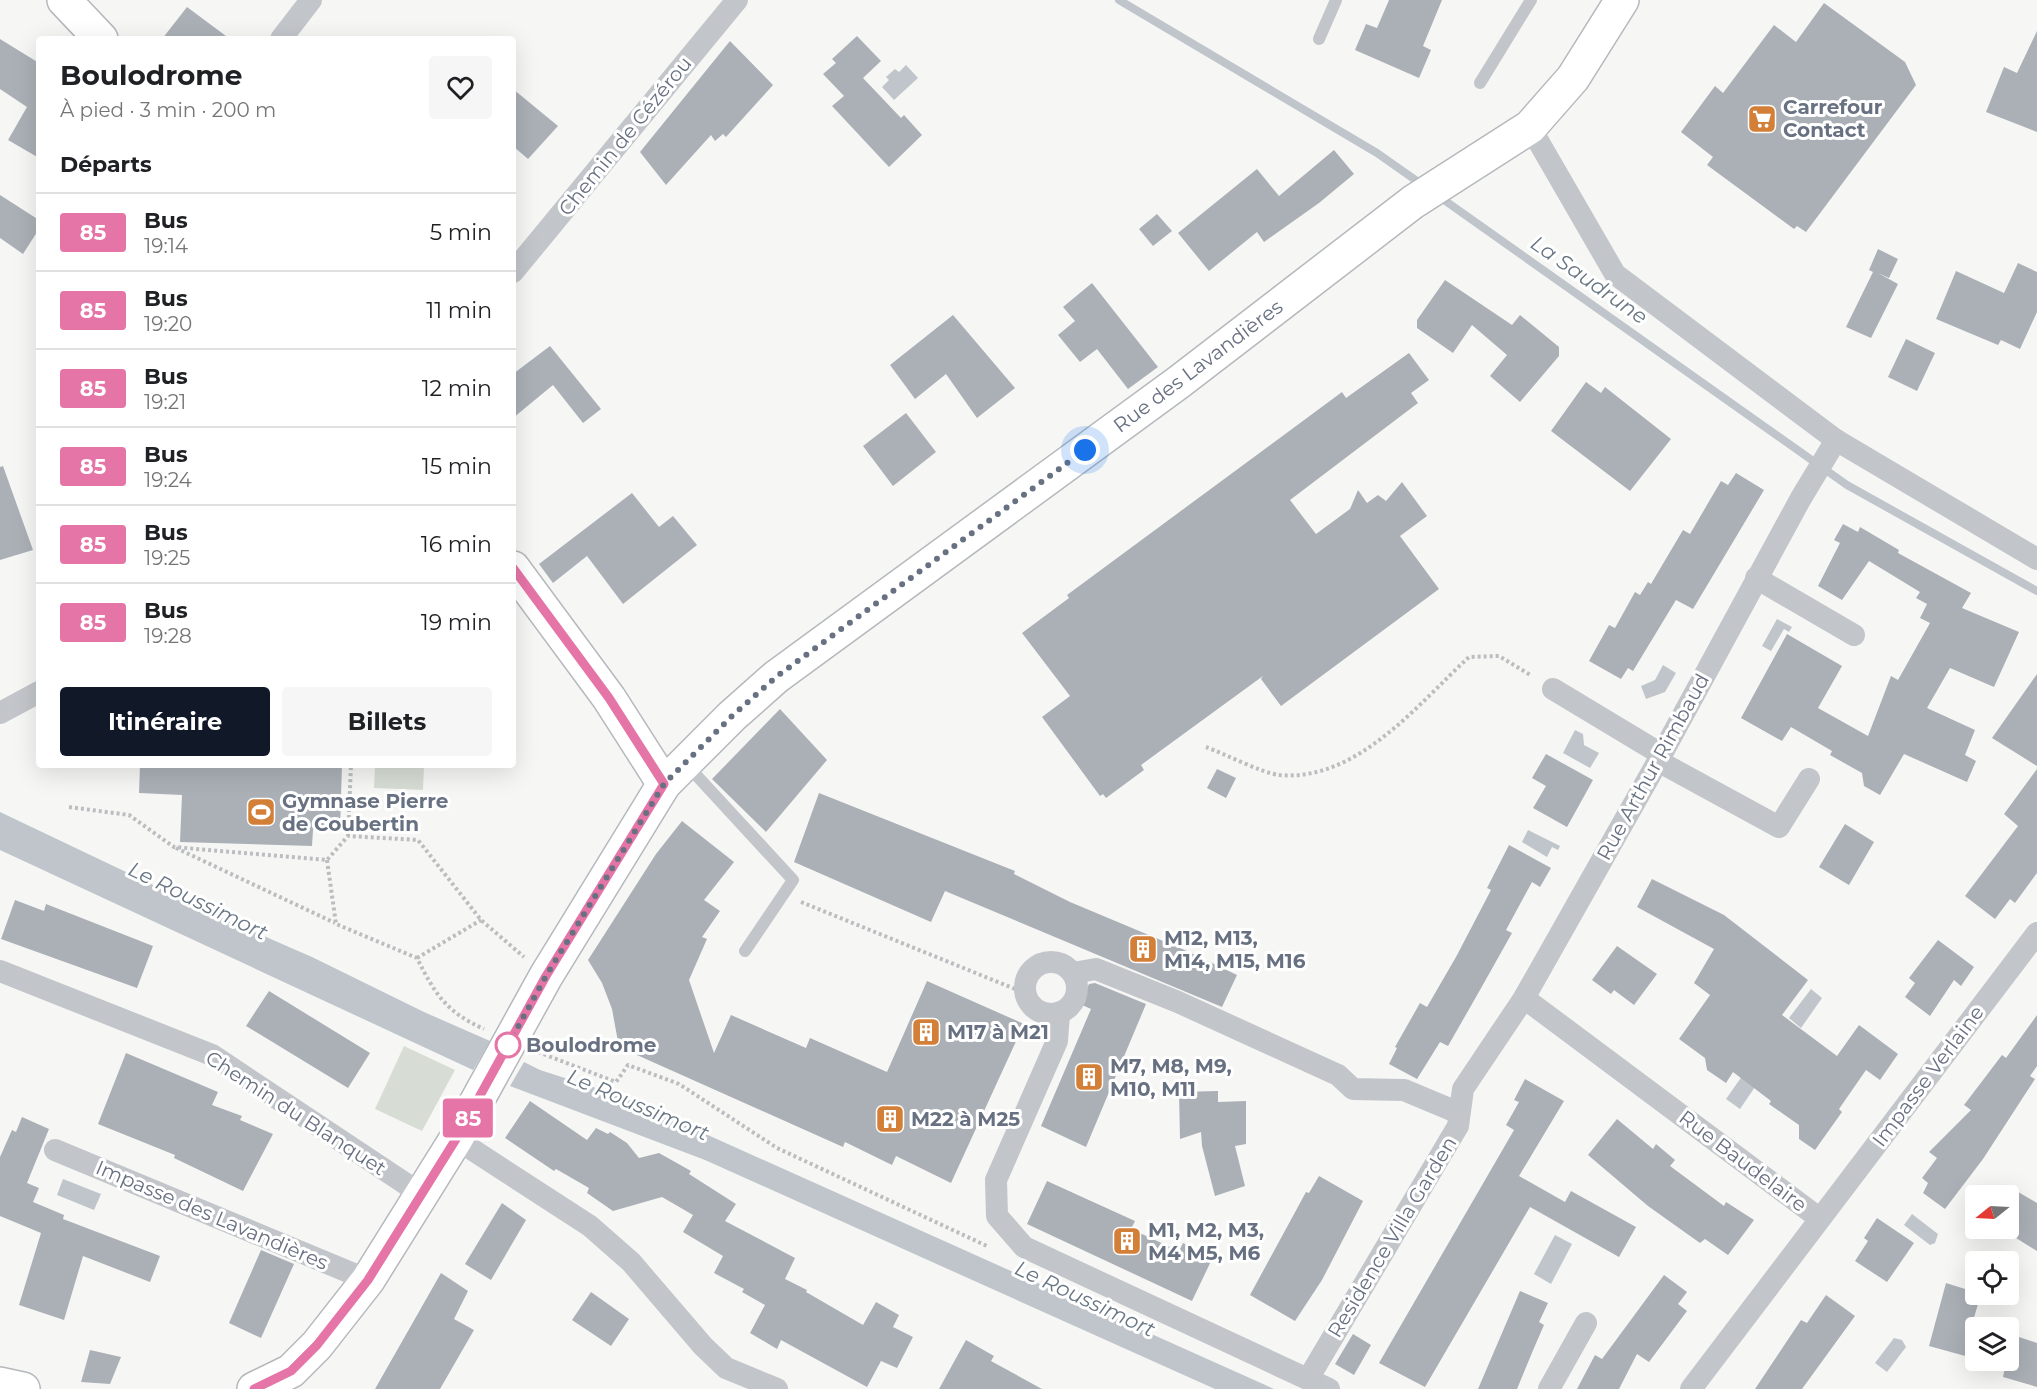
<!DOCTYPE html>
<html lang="fr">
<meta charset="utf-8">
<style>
:root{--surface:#fff;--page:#f6f6f6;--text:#202124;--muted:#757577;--line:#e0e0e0;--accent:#111827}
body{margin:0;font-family:Montserrat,sans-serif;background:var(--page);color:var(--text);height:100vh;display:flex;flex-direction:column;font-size:22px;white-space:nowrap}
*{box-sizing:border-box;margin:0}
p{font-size:20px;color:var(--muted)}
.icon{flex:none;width:33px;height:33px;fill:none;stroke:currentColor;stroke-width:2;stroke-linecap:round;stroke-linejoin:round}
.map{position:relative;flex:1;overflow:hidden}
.panel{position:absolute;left:36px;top:36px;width:480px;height:732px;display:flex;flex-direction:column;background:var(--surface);border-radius:6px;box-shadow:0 6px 24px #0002}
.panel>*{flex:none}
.badge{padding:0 12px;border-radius:4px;font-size:21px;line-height:39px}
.needle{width:39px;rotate:252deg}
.buttons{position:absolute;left:1965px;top:1185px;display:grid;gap:12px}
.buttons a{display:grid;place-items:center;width:54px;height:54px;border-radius:6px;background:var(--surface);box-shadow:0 6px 24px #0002;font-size:30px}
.you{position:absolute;width:30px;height:30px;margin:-15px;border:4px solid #fff;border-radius:50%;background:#1a73e8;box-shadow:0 0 0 9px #1a73e833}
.map>.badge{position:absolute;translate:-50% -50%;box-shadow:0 0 0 3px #fff}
h2{padding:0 24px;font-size:22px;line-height:54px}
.round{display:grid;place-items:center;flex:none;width:63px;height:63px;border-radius:6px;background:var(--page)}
.overview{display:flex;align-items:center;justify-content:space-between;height:102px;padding:0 24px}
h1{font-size:28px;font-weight:700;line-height:45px}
.button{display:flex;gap:12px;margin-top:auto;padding:12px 24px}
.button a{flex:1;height:69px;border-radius:6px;background:var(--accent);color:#fff;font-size:24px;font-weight:700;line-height:69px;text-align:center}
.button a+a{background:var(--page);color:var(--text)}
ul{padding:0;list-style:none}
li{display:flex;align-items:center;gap:18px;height:78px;padding:0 24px;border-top:2px solid var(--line)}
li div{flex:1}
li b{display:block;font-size:22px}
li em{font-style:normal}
li .badge{min-width:66px;font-weight:700;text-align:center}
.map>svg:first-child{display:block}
.green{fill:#d7ddd5}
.water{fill:#bfc5cb}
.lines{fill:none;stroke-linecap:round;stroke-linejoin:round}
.stream{stroke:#bfc5cb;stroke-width:8}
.building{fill:#abb0b7}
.secondary-casing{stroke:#b5b8bd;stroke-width:36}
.path{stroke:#bcbdc0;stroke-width:4;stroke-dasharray:3 3;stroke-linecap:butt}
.lane{stroke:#c2c5c9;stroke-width:12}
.street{stroke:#c2c5c9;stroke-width:22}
.secondary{stroke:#fff;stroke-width:33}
.line-casing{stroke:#fff;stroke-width:14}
.line{stroke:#e675a7;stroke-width:9}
.walk{stroke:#687182;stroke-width:6;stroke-dasharray:0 10.8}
.stop-dot{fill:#fff;stroke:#e675a7;stroke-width:3}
.labels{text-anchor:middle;stroke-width:6;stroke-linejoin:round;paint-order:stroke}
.poi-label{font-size:20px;font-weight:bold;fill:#687182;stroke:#fff;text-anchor:start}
.street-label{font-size:20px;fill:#687182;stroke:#fff}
.stop-label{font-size:20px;font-weight:bold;fill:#687182;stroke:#fff;text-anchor:start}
.water-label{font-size:21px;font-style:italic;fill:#697785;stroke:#fff}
</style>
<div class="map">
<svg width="2037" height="1389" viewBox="0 0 2037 1389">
<rect width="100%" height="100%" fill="#f6f7f4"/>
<g class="green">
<polygon points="375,765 424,765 423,790 374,788"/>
<polygon points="404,1046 455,1070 422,1131 375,1109"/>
</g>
<g class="water">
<polygon points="906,65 918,78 894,100 882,87 889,80 886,77 895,69 899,72"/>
<polygon points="1777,619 1792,627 1789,632 1784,629 1771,651 1762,646"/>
<polygon points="1663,665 1676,673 1665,692 1646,699 1641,686 1655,680"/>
<polygon points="1575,730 1583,734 1584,745 1599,753 1590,768 1563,753"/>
<polygon points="0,812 229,921 312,957 424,1012 490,1041 473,1070 0,850"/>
<polygon points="1528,830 1560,846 1558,850 1552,847 1547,857 1522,842"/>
<polygon points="1811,989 1822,998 1801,1028 1789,1018"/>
<polygon points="524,1062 540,1070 621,1096 1274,1389 1215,1389 705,1160 510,1086"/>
<polygon points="1745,1072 1759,1081 1740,1109 1726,1099"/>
<polygon points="63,1179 101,1194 94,1210 57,1195"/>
<polygon points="1912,1214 1938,1234 1935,1243 1930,1245 1904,1225"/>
<polygon points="1555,1235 1572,1244 1551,1284 1534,1274"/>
<polygon points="1894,1338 1902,1340 1906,1347 1887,1372 1875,1363"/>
</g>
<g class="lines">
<g class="stream">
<polyline points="1119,0 1377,153 1424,186"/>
<polyline points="1437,195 1847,485 2037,591"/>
</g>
</g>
<g class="building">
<polygon points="1389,0 1442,0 1423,46 1431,50 1419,78 1355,50 1366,24 1377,28"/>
<polygon points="1824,3 1905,62 1916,85 1806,232 1797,226 1794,229 1707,165 1713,157 1681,132 1715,86 1723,93 1774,25 1796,42"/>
<polygon points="187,7 230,39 162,39"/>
<polygon points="2037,31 2037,132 1986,112 2004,67 2017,73"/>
<polygon points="857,36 881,61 863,78 901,118 904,115 922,135 889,167 832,106 844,96 823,74 836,63 832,59"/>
<polygon points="0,39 39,63 39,158 8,140 27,107 0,89"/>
<polygon points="730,41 773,85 726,137 723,134 715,141 711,135 666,185 640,152"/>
<polygon points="513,89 558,126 528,159 513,146"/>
<polygon points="1334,150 1354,174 1319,203 1264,242 1257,232 1209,271 1178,233 1257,169 1279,196"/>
<polygon points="0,195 39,220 39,229 23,254 0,238"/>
<polygon points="1157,214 1172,231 1153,246 1139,229"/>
<polygon points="1878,249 1898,259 1889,278 1878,273 1898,284 1871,338 1846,327 1873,272 1869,270"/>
<polygon points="2018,263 2037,272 2037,312 2020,349 2001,340 1998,345 1936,319 1956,271 2004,293"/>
<polygon points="1445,280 1512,325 1520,315 1559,347 1559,356 1520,402 1490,376 1507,355 1472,325 1453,353 1417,328 1417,320"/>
<polygon points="1092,283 1158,367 1128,389 1097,349 1080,362 1058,335 1075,321 1063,307"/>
<polygon points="953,315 1015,388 977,418 946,374 915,399 890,365"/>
<polygon points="1906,339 1935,353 1917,391 1888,377"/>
<polygon points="550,346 601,409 583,423 553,385 513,418 513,374"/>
<polygon points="1409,353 1429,380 1411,393 1418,403 1290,500 1316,534 1350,509 1358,490 1367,503 1378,495 1386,501 1402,482 1427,516 1400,536 1439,589 1281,706 1261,679 1263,676 1141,765 1144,770 1106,798 1103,794 1100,796 1042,717 1070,696 1022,633 1069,598 1067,595 1342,392 1346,398"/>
<polygon points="1586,382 1601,393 1605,387 1671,439 1630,491 1551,431"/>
<polygon points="906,413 936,452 893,486 863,446"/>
<polygon points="3,466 33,550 0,560 0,467"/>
<polygon points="1736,473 1764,490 1693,609 1676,600 1633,671 1628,668 1621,679 1589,661 1609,625 1615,628 1635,592 1640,595 1648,582 1651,584 1683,530 1690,534 1721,481 1728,485"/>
<polygon points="632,493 659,527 673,516 697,545 623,604 587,556 553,583 539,564"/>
<polygon points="1843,524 1858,532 1860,527 1899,550 1898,553 1971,593 1962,608 2019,632 1994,687 1950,668 1927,708 1975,730 1965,755 1976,761 1967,782 1904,754 1880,795 1864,786 1862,773 1830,755 1832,751 1791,727 1782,741 1741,718 1787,634 1842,666 1818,708 1868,736 1891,676 1898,680 1930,623 1920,618 1927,604 1916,598 1920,592 1869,561 1842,600 1818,586 1840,543 1834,540"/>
<polygon points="2037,674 2037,766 1992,738"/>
<polygon points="780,709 827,760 766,832 712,779"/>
<polygon points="1546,754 1593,780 1567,827 1533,808 1546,786 1532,778"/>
<polygon points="140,765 342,765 340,830 313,830 312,846 180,842 182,795 139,793"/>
<polygon points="1217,769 1236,778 1226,798 1207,788"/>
<polygon points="2037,769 2037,873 2015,903 2010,899 1995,919 1965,896 2018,826 2004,814"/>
<polygon points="819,793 1015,871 1014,874 1070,902 1187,951 1237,975 1222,1007 945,891 931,922 794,862"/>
<polygon points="682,821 734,862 704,900 720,911 702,937 707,939 689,980 714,1053 731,1015 806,1048 810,1038 887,1072 927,981 1024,1024 951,1183 896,1156 892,1165 845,1142 843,1147 619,1047 612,1009 602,983 588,960 656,854"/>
<polygon points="1845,824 1874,842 1849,885 1819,867"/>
<polygon points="1509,845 1551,868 1540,887 1532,882 1506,930 1512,933 1480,990 1448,1046 1440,1042 1417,1079 1389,1064 1397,1048 1395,1047 1420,1003 1427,1007 1456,957 1491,890 1487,888"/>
<polygon points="1652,879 1724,915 1808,980 1782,1015 1837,1056 1859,1025 1898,1054 1880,1080 1866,1070 1839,1109 1842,1112 1815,1150 1799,1139 1799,1125 1769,1104 1771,1101 1733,1072 1726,1083 1707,1070 1705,1058 1679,1039 1710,995 1694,983 1714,949 1637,907"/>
<polygon points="15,900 44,911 46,904 153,946 137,988 1,939"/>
<polygon points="1938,940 1974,967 1961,986 1954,980 1930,1016 1905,997 1915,983 1909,978"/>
<polygon points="1617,946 1657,974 1634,1005 1614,990 1611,994 1592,980"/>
<polygon points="1095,983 1146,1004 1086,1147 1041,1126 1091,1009 1080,1004 1089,984"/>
<polygon points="269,991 370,1053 348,1088 246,1026"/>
<polygon points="2037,1015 2037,1066 2030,1076 2035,1079 1983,1159 1945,1209 1923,1193 1928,1183 1922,1178 1937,1158 1929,1152 1971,1110 1964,1105 2002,1055 2006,1058"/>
<polygon points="126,1053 218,1092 212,1105 242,1116 240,1120 273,1134 243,1191 174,1158 175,1155 98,1124"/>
<polygon points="1525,1079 1564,1101 1519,1176 1565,1202 1571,1191 1636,1227 1619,1257 1530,1207 1425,1387 1379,1363 1514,1130 1506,1125 1519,1102 1514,1100"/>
<polygon points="1218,1091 1218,1102 1246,1101 1246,1144 1235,1146 1245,1186 1215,1196 1202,1146 1201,1132 1180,1139 1179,1092"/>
<polygon points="530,1101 587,1140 596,1128 608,1134 610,1132 627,1143 639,1158 659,1153 691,1171 689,1174 736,1204 725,1221 795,1258 785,1279 807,1290 806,1292 863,1325 876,1302 899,1315 893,1327 913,1337 897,1368 881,1361 867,1387 781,1340 777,1349 750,1333 765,1305 742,1292 744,1289 714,1273 723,1256 683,1232 693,1215 662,1197 613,1211 587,1193 589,1188 556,1169 554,1171 505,1138"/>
<polygon points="22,1117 49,1129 27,1183 39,1188 33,1202 64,1215 63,1219 160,1256 150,1282 83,1256 64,1320 19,1305 41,1233 0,1216 0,1157 12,1130 16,1132"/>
<polygon points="1617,1119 1653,1149 1656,1144 1675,1160 1670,1166 1724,1206 1726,1202 1754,1220 1728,1255 1705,1239 1700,1243 1648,1206 1588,1155"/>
<polygon points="1319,1176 1363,1201 1322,1280 1295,1321 1250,1295 1306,1192 1309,1193"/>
<polygon points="1047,1181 1135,1221 1131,1229 1179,1251 1183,1243 1213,1257 1192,1301 1027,1224"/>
<polygon points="2008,1186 2037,1203 2037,1251 2008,1233"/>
<polygon points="502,1203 526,1220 491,1280 465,1264"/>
<polygon points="1877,1218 1914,1243 1887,1282 1855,1261 1868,1241 1864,1238"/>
<polygon points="261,1250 294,1264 261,1338 229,1323"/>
<polygon points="441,1273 468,1291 454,1319 474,1330 440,1389 375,1389"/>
<polygon points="1664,1275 1687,1292 1678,1304 1687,1311 1649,1362 1637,1354 1619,1389 1577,1389 1595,1355 1602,1359"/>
<polygon points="1946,1283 1981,1294 1973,1321 1995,1328 1976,1328 1976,1359 1929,1346"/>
<polygon points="1520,1291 1548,1303 1539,1322 1544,1325 1534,1348 1517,1389 1478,1389"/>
<polygon points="591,1292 629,1319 611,1346 572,1320"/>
<polygon points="1826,1295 1855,1316 1802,1389 1755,1389 1801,1320 1807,1323"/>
<polygon points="2008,1331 2017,1333 2016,1336 2037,1343 2037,1387 2003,1377 2005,1367 1981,1360 2008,1360"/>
<polygon points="1353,1334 1371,1345 1354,1375 1335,1364"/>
<polygon points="966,1340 994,1356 991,1361 1042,1389 939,1389"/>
<polygon points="90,1350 121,1357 110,1384 81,1382"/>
</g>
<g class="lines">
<g class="secondary-casing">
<g id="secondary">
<polyline points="64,0 101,39"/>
<polyline points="513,568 609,698 664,784"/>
<polyline points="0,1384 23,1389"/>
<polyline points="254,1389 291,1371 317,1345 368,1280 456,1139 546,976 664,784 732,716 776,677 1179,382 1413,202 1530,127 1573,78 1622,0"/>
</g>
</g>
<g class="path">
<path d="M1206 747C1225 754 1262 773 1279 775 1357 782 1417 705 1469 657L1499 656 1532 676"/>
<polyline points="69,807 129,815 174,847 327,860 348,836 418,840 481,920 524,957"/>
<polyline points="348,836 351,765"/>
<polyline points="176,848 335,923"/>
<path d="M327 860 336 924 417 958C435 994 446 1012 484 1029"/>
<polyline points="801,902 1025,993"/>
<polyline points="417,958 481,920"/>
<polyline points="538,1052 616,1082 628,1065 679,1084 777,1148 987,1246"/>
</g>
<g class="lane">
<polyline points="1319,39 1336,0"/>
<polyline points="1480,83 1531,0"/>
<polyline points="685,763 793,880 745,951"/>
</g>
<g class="street">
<polyline points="281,39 311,0"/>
<polyline points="1530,127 1615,274 1836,440 2037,559"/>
<polyline points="513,272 737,0"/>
<polyline points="1756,578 1854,635"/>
<polyline points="1553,689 1661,754"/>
<polyline points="0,713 39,692"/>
<polyline points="1658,761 1779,827 1809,779"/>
<circle cx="1051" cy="988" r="26"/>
<polyline points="0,971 212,1055 421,1194"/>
<polyline points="1073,973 1096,969 1178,1002 1338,1075 1353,1089 1404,1090 1459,1113"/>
<polyline points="1524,998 1819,1218"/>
<polyline points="1059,1014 1057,1041 996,1180 997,1216 1024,1247 1329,1389"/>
<polyline points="456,1139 590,1226 631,1262 703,1346 726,1368 777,1389"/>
<polyline points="55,1150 368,1280"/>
<polyline points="1308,1379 1458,1126 1463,1089 1524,998 1658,761 1801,498 1836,440"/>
<polyline points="1549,1389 1586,1323"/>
<polyline points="1691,1389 2037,933"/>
</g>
<use href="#secondary" class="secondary"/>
</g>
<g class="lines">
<g class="line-casing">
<polyline id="line" points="254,1389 291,1371 317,1345 368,1280 456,1139 546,976 664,784 609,698 513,568"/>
</g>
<use href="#line" class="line"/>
<polyline class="walk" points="508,1045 546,976 664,784 732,716 776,677 1085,450"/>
</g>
<defs>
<g id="supermarket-square" transform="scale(1.5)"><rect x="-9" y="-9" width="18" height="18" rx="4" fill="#d37f37" stroke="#fff"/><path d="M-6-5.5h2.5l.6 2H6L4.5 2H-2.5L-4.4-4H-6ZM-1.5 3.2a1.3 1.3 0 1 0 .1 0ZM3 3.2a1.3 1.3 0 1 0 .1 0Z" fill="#fff"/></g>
<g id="stadium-square" transform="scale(1.5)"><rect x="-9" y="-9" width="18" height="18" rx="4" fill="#d37f37" stroke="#fff"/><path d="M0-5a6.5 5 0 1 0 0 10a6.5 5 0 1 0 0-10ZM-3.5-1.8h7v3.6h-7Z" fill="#fff"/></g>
<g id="building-square" transform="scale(1.5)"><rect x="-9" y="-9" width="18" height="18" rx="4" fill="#d37f37" stroke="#fff"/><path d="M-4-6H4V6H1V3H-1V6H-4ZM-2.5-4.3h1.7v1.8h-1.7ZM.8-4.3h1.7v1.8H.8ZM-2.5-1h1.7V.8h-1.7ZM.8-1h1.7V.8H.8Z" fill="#fff"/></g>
</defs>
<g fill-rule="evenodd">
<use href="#supermarket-square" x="1762" y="119"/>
<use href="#stadium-square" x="261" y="812"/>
<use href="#building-square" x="1143" y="949"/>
<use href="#building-square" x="926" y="1032"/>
<use href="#building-square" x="1089" y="1077"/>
<use href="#building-square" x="890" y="1119"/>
<use href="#building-square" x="1127" y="1241"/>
</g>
<circle class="stop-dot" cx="508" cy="1045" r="12"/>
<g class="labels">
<g class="poi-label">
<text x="1783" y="114">Carrefour<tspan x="1783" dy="23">Contact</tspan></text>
<text x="282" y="808">Gymnase Pierre<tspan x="282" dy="23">de Coubertin</tspan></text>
<text x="1164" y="945">M12, M13,<tspan x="1164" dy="23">M14, M15, M16</tspan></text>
<text x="947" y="1039">M17 à M21</text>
<text x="1110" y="1073">M7, M8, M9,<tspan x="1110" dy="23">M10, M11</tspan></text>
<text x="911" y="1126">M22 à M25</text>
<text x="1148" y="1237">M1, M2, M3,<tspan x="1148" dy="23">M4 M5, M6</tspan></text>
</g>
<g class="street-label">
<text transform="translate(625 136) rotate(-51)" y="7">Chemin de Cézérou</text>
<text transform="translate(1198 366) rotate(-37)" y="7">Rue des Lavandières</text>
<text transform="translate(1653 767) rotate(-61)" y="7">Rue Arthur Rimbaud</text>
<text transform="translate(1928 1076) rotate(-53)" y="7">Impasse Verlaine</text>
<text transform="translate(296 1113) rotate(33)" y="7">Chemin du Blanquet</text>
<text transform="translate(1743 1161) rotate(37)" y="7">Rue Baudelaire</text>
<text transform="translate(212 1215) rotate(23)" y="7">Impasse des Lavandières</text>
<text transform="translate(1392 1237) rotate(-59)" y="7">Residence Villa Garden</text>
</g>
<g class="stop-label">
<text x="526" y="1052">Boulodrome</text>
</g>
<g class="water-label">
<text transform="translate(1589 280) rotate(35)" y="7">La Saudrune</text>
<text transform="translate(198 901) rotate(26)" y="7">Le Roussimort</text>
<text transform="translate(638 1105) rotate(23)" y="7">Le Roussimort</text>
<text transform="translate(1085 1299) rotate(25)" y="7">Le Roussimort</text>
</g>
</g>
</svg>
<div class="buttons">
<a><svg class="needle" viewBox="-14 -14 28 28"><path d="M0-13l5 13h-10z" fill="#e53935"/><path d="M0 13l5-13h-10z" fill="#757577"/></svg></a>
<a><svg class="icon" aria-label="locate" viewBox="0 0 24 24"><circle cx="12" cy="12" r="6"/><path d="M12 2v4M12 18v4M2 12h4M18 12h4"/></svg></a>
<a><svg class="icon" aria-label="layers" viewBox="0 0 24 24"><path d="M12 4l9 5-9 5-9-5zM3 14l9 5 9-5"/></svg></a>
</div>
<div class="you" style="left:1085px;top:450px"></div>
<b class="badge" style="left:468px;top:1118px;background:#e675a7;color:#fff">85</b>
<section class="panel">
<div class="overview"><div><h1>Boulodrome</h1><p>À pied · 3 min · 200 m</p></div><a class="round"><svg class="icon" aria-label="heart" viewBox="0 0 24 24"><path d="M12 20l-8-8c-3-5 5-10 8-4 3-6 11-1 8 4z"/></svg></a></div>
<h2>Départs</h2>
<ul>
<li><span class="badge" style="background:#e675a7;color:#fff">85</span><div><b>Bus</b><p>19:14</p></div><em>5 min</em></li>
<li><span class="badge" style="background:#e675a7;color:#fff">85</span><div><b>Bus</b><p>19:20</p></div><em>11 min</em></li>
<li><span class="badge" style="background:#e675a7;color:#fff">85</span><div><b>Bus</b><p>19:21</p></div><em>12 min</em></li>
<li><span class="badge" style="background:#e675a7;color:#fff">85</span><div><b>Bus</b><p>19:24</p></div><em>15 min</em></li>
<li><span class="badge" style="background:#e675a7;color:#fff">85</span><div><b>Bus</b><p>19:25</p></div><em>16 min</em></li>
<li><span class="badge" style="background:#e675a7;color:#fff">85</span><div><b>Bus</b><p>19:28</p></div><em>19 min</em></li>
</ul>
<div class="button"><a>Itinéraire</a><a>Billets</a></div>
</section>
</div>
